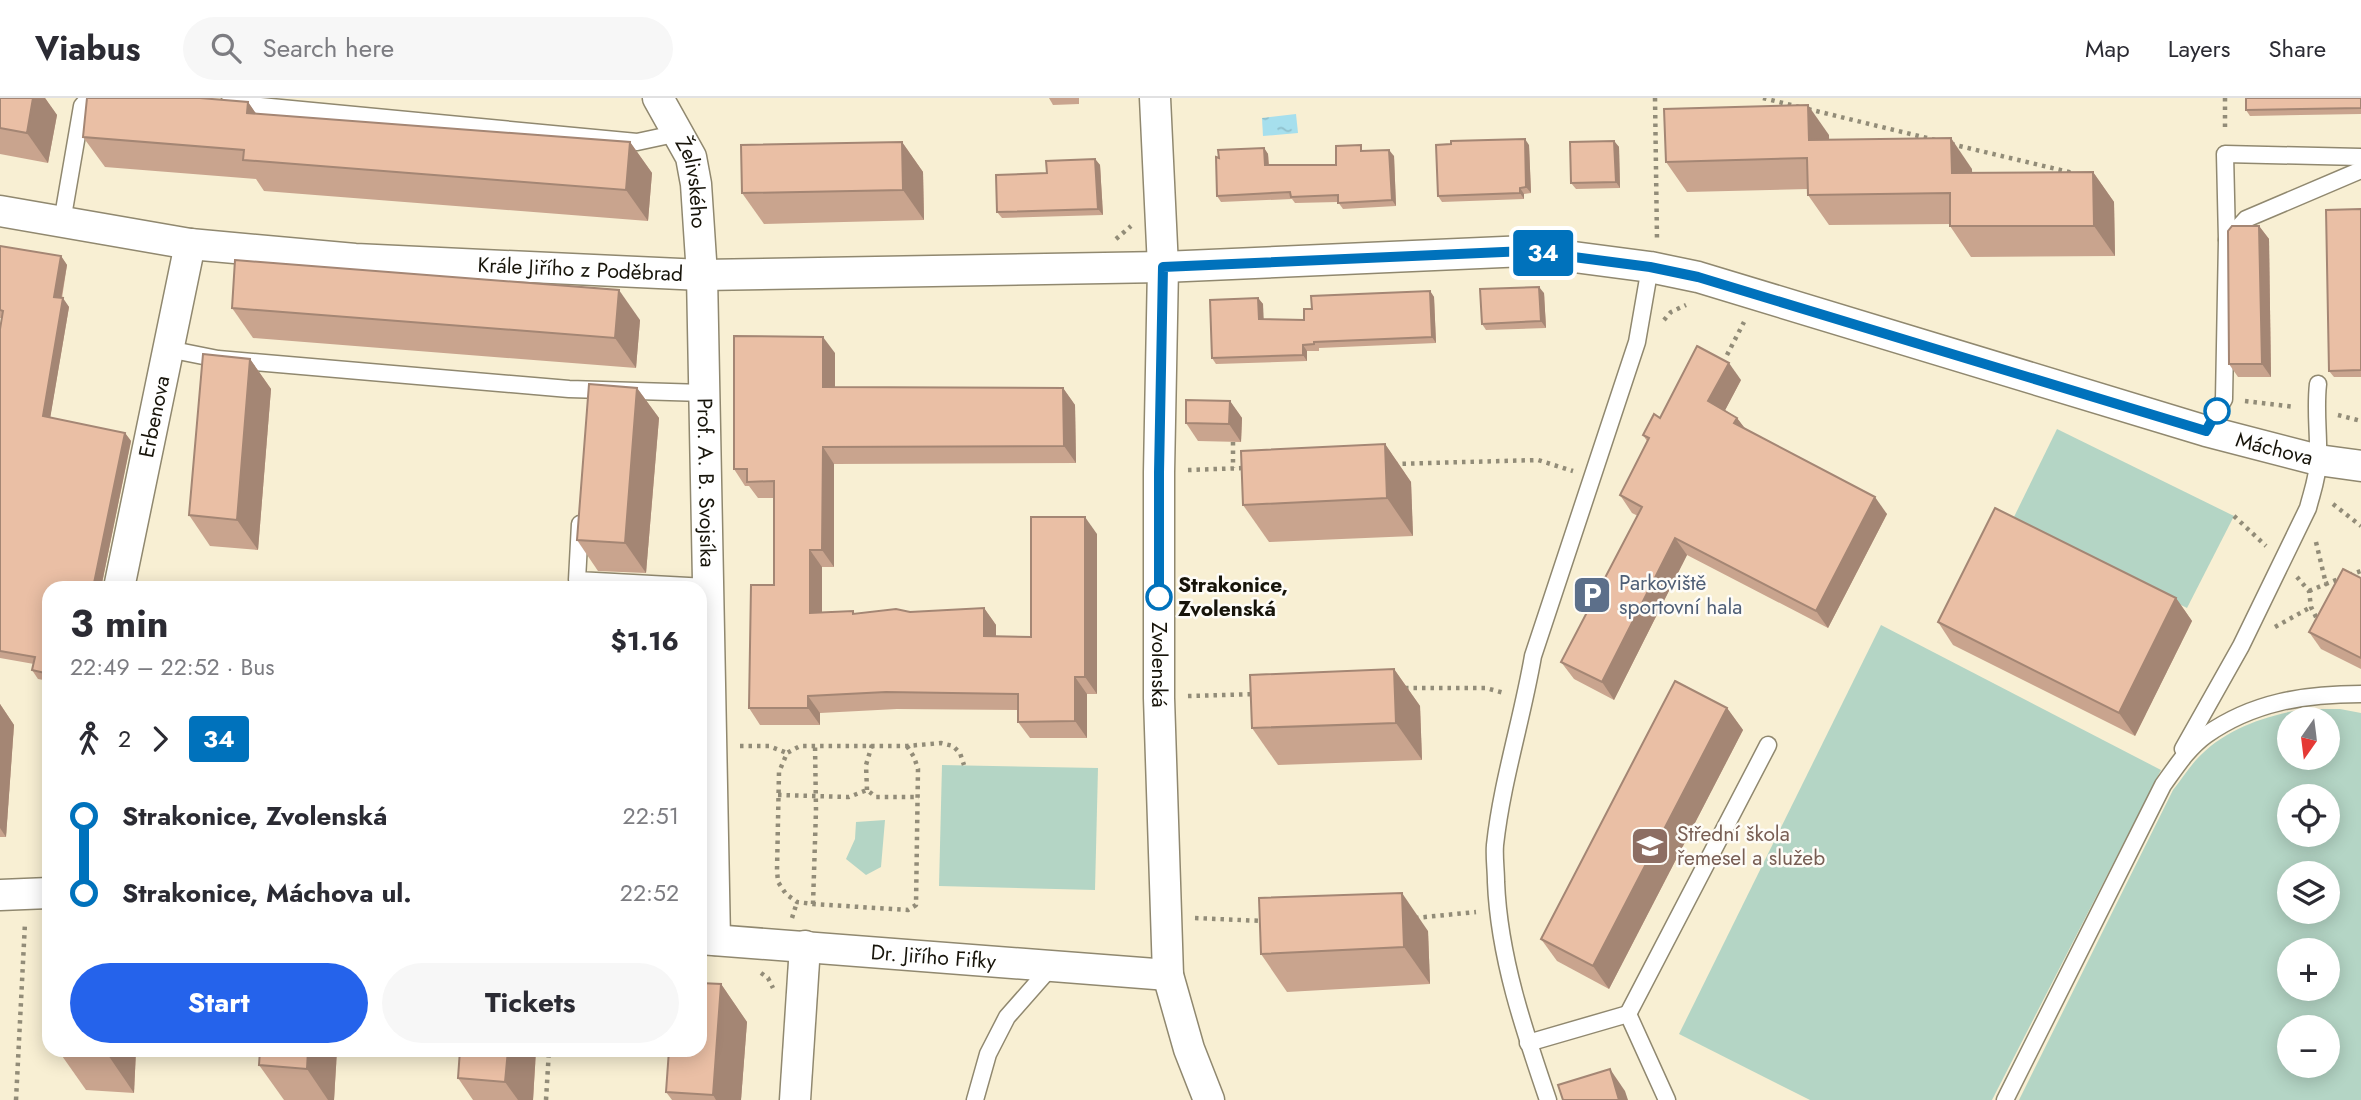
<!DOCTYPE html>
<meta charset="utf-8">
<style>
:root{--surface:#fff;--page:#f7f7f7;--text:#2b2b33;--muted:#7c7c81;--line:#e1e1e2;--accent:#2563eb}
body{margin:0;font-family:Jost,sans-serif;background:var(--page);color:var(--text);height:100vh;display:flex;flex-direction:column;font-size:26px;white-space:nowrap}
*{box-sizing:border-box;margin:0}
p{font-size:23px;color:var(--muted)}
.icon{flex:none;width:38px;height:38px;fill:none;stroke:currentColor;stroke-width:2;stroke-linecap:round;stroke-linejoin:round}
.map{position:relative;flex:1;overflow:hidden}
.sheet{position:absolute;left:42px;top:483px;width:665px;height:476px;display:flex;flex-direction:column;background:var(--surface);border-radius:21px;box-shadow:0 4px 18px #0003}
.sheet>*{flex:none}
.badge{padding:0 14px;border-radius:5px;font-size:24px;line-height:46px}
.needle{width:46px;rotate:194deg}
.buttons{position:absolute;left:2277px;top:609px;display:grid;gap:14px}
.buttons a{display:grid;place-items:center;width:63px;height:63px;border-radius:50%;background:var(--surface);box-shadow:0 4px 18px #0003;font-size:35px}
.map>.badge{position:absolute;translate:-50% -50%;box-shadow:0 0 0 4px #fff}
.legs{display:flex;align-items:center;gap:10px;height:77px;padding:0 28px;font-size:23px}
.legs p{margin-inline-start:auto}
.summary{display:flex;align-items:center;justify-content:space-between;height:119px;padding:0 28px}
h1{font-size:38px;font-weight:700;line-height:52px}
.cta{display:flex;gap:14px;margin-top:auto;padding:14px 28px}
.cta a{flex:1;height:80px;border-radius:42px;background:var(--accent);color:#fff;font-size:28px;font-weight:700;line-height:80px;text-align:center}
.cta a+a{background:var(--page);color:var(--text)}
ul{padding:0 28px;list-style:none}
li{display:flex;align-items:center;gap:24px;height:77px;font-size:26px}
li i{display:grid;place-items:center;width:10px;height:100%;margin:0 9px;background:currentColor}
li i::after{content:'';width:18px;height:18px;margin:-9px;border:5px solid;border-radius:50%;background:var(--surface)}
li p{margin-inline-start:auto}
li:first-child i{background:linear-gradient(#0000 50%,currentColor 0)}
li:last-child i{background:linear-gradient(currentColor 50%,#0000 0)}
header{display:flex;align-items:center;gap:42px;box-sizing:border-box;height:98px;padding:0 35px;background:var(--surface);border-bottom:2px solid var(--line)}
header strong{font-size:33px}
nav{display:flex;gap:38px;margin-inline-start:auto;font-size:24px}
.search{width:490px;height:63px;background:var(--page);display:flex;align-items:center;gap:18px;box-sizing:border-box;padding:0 24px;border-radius:38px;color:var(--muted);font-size:26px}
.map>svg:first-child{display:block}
.park{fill:#b4d5c5;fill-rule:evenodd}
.water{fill:url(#water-ripples)}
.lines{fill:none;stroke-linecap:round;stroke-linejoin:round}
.lane-casing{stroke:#90886f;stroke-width:19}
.street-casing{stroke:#90886f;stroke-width:33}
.path{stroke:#928c78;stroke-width:4.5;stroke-dasharray:3.5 5;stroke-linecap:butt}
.lane{stroke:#fff;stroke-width:16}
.street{stroke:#fff;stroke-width:30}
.wall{fill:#c9a48e}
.shaded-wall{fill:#a48674}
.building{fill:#eabfa5;stroke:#a48674;stroke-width:2}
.line-1-casing{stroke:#fff;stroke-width:16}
.line-1{stroke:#0072bc;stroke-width:10}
.stop-1-dot{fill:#fff;stroke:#0072bc;stroke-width:3.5}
.labels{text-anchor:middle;stroke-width:5;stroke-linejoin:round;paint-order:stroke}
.street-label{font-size:21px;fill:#17140a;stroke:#fefcf7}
.service-label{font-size:21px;fill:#4e5e75;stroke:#fefcf7;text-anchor:start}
.stop-label{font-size:21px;font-weight:bold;fill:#17140a;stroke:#fefcf7;text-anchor:start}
.education-label{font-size:21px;fill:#785e54;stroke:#fefcf7;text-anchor:start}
</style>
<header>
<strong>Viabus</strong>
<div class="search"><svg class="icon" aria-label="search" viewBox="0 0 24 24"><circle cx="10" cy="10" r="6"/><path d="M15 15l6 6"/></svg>Search here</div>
<nav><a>Map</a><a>Layers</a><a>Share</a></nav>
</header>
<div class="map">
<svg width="2361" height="1002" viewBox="0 0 2361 1002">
<defs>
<pattern id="water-ripples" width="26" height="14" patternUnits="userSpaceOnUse" patternTransform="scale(1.75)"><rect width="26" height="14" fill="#a6dfed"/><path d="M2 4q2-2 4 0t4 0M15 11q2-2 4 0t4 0" fill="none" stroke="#8ebeca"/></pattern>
</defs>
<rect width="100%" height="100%" fill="#f8efd3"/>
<g class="park">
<polygon points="2057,331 2234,418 2187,510 2012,423"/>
<polygon points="1881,527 2161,672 1992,1002 1810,1002 1679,936"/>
<path d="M2304 611H2340L2361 615V1002H2019L2173 692C2181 682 2188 671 2196 662 2224 631 2264 618 2304 611ZM2289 621H2328V660H2289ZM2289 698H2328V737H2289ZM2328 775V814H2289V775ZM2328 852V891H2289V852ZM2328 929V968H2289V929Z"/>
<polygon points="942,667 1098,670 1095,792 939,788"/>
<polygon points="885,722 881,769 866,777 846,761 855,741 856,724"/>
</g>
<polygon class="water" points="1296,16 1298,35 1263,38 1262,20"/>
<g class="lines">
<g class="lane-casing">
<g id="lane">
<polyline points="229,5 637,44 679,35"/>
<polyline points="62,124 82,8 89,0"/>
<polyline points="2227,142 2246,121 2361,72"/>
<polyline points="168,251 218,261 569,291 704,295"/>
<polyline points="2206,333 2224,301 2227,142 2225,56 2361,59"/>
<polyline points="580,426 577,482 707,489"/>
<path d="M2183 651 2241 548 2308 410C2312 394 2318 379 2318 362 2319 336 2315 313 2318 286"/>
<polyline points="1628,916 1768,647"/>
<polyline points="1528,945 1628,916 1667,1002"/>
<polyline points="975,1002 988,956 1007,919 1051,869"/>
<path d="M1548 1002C1524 932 1499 859 1496 784 1496 772 1494 759 1495 747 1502 683 1522 622 1533 558L1637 244 1650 169"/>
<path d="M2005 1002 2163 687C2176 669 2188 650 2206 637 2253 604 2305 596 2361 596"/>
</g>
</g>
<g class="street-casing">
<g id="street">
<path id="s1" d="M658 0 691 59 696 86 702 177 715 842"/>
<path id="s2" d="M1155 0 1163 169 1159 374V600L1168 877 1189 951 1209 1002"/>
<path id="s3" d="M0 113 190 146 355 161 702 177 1163 169 1528 153 1650 169 1698 179 2206 333 2318 362 2361 368"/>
<path id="s4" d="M119 490 190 146"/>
<polyline points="0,797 49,795"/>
<path id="s5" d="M700 841 1168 877"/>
<polyline points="795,1002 805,848"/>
</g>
</g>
<g class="path">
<polyline points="1655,0 1657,142"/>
<polyline points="1763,0 1799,9"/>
<polyline points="2225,0 2225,34"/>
<polyline points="1808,11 1935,42"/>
<polyline points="1951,46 2069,74 2069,77"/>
<polyline points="1116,141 1131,128"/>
<polyline points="1664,222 1671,214 1686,207"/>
<polyline points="1727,257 1744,224"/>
<polyline points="2245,303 2295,309"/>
<polyline points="2338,317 2361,323"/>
<polyline points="1233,344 1233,370"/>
<polyline points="1394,366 1538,362 1573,373"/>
<polyline points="1188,372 1245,370"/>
<polyline points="2333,406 2361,428"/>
<polyline points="2234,418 2266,448"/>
<polyline points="2316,444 2326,486 2341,480"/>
<polyline points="2349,477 2361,473"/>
<polyline points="2297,479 2309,493 2311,509 2318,523"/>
<polyline points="2309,493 2326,486"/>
<polyline points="2275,529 2311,509"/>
<polyline points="1405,590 1486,590 1504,595"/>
<polyline points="1188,598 1256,596"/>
<polyline points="740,648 769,648 787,655"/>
<polyline points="907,648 914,659 918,671 916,807 908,812 813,806 797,804 786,796 778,784 777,772 779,674 787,655 800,648 907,648 941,645 953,648 960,655 964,667"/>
<polyline points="867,692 866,667 872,647"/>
<polyline points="778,697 849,699 867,692 876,699 919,699"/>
<polyline points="813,806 816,712 815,647"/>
<polyline points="792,820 797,804"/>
<polyline points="1195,820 1263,823"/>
<polyline points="1415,820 1476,814"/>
<polyline points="761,875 768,880 773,890"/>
<polyline points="16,1002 25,825"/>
<polyline points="546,1002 549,952"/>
</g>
<use href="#lane" class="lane"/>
<use href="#street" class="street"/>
</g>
<g class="wall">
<polygon points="0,0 45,0 57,17 48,65 0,56"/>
<polygon points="1049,0 1079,0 1079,6 1053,7"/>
<polygon points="2361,0 2361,16 2250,18 2246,12"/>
<polygon points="248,4 256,16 630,44 652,75 648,123 264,93 256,81 105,69 83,39"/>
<polygon points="1829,37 1829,42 1972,71 1972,75 2093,74 2114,104 2115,158 1971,159 1950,128 1950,126 1829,127 1808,97 1808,91 1687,94 1666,64"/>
<polygon points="1614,43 1619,49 1620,90 1576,91 1571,85"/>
<polygon points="902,44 923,74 924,122 764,126 742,95"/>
<polygon points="1529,47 1531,95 1524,96 1524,101 1442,104 1438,98"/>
<polygon points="1264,50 1268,56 1269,67 1336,67 1365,53 1394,58 1396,108 1343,111 1338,104 1295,105 1292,101 1221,104 1217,98 1219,60"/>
<polygon points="1095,61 1100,67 1103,117 1002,120 997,114 1047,75"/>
<polygon points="2361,111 2361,279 2334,279 2329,273"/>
<polygon points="2259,128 2269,141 2271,279 2238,279 2229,266"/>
<polygon points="0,148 61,158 67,167 62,200 69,209 50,320 125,335 131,343 101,490 49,490 49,583 38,581 32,572 34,566 0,560 0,231 2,220 0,220"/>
<polygon points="1430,193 1434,199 1436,245 1319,250 1319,253 1307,253 1307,263 1216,266 1212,260 1258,200 1263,206 1263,221 1304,222 1312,211"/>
<polygon points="1544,195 1546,230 1486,232 1482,226"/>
<polygon points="232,210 640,222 636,270 253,240"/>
<polygon points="835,255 835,289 1063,290 1075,307 1076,365 834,366 834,469 822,469 822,514 853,513 855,516 910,514 984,510 996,527 996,538 1031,539 1097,436 1097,596 1087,596 1087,640 1030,640 1018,624 1018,612 897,611 820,615 820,627 760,627 749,610 774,487 774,400 758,400 749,388 745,388 734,371"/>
<polygon points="250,261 271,291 258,452 210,448 189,417"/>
<polygon points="1741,282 1725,312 1737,320 1745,331 1887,416 1828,530 1687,457 1614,602 1574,581 1561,564 1638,418 1632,415 1620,397 1647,343 1643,337 1660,320"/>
<polygon points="637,290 659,320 646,475 598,473 577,442"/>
<polygon points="1230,303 1242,320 1241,344 1198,343 1186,325"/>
<polygon points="1385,346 1411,384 1413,438 1269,444 1243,407"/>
<polygon points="2361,480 2361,571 2321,551 2309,534"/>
<polygon points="2176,500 2192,523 2135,638 1953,547 1938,524"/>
<polygon points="1394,571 1420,608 1422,662 1278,667 1252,630"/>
<polygon points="0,606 14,627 6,739 0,739"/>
<polygon points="1727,610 1743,632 1609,891 1557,863 1541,841"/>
<polygon points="1428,833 1430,886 1287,894 1261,856"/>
<polygon points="721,886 747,924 741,1002 672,1002 666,994"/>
<polygon points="136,952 134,995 86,992 60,955"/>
<polygon points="260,952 337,952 334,1002 284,1002 259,967"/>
<polygon points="460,952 536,952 533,1002 473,1002 458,980"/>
</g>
<g class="shaded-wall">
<polygon points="33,0 45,0 57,17 48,65 27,35"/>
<polygon points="248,4 269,34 247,15"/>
<polygon points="1808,7 1829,37 1830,72 1809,42"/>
<polygon points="1951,40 1972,71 1973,105 1952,75"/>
<polygon points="1525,41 1529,47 1531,95 1526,89"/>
<polygon points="1614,43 1619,49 1620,90 1616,84"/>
<polygon points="630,44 652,75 648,123 626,92"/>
<polygon points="902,44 923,74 924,122 903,92"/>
<polygon points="1264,50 1268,56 1269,74 1265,67"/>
<polygon points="1389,52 1394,58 1396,108 1392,102"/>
<polygon points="1095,61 1100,67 1103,117 1098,111"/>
<polygon points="2093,74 2114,104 2115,158 2094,128"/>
<polygon points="1520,90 1524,96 1524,101 1520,95"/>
<polygon points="2259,128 2269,141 2271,279 2262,266"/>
<polygon points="61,158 67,167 60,207 54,199"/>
<polygon points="1539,189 1544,195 1546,230 1541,223"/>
<polygon points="619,192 640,222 636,270 615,240"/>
<polygon points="1430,193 1434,199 1436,245 1432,239"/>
<polygon points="63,200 69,209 49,327 43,318"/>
<polygon points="1258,200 1263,206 1264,227 1259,221"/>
<polygon points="823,239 835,255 835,306 823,289"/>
<polygon points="1303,247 1307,253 1307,263 1303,257"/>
<polygon points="250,261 271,291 258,452 237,422"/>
<polygon points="1729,265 1741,282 1721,320 1708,303"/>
<polygon points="637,290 659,320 646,475 625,445"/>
<polygon points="1063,290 1075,307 1076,365 1064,348"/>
<polygon points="1230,303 1242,320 1241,344 1229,326"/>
<polygon points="1737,320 1750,337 1734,325"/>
<polygon points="125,335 131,343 101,490 93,490"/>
<polygon points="1385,346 1411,384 1413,438 1387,400"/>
<polygon points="823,349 834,366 834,469 822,452"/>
<polygon points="1875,399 1887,416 1828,530 1816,513"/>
<polygon points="1085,419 1097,436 1097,596 1085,579"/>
<polygon points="1675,440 1687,457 1614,602 1602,584"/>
<polygon points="810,452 822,469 822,532 810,515"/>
<polygon points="2176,500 2192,523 2135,638 2119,615"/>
<polygon points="984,510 996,527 996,555 984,538"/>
<polygon points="1394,571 1420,608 1422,662 1396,625"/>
<polygon points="1075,579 1087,596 1087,640 1075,623"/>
<polygon points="808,598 820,615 820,627 808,610"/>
<polygon points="0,606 14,627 6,739 0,730"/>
<polygon points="1727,610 1743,632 1609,891 1593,868"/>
<polygon points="1402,795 1428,833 1430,886 1404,849"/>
<polygon points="721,886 747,924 741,1002 716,1002 713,997"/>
<polygon points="108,952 136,952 134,995 108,957"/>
<polygon points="308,952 337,952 334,1002 328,1002 307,971"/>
<polygon points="508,952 536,952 533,1002 518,1002 505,984"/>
<polygon points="1610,971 1625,993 1628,1002 1619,1002"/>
</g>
<g class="building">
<polygon points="0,0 33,0 27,35 0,30"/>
<polygon points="87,0 200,0 248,4 247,15 630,44 626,92 243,62 244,52 83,39"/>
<polygon points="2246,0 2361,0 2361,10 2246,12"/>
<polygon points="1808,7 1809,42 1951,40 1952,75 2093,74 2094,128 1950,128 1950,95 1808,97 1807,60 1666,64 1664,11"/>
<polygon points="1525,41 1526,89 1520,90 1520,95 1438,98 1436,47 1451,46 1451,43"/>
<polygon points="1614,43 1616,84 1571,85 1570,44"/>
<polygon points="902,44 903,92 742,95 741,47"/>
<polygon points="1361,47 1361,53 1389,52 1392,102 1338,105 1338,97 1291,99 1290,94 1217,98 1216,59 1219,60 1218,52 1264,50 1265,67 1336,67 1336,48"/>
<polygon points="1095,61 1098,111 997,114 996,77 1047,75 1046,63"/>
<polygon points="2361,111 2361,272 2329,273 2326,112"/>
<polygon points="2232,128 2259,128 2262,266 2229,266 2228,133"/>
<polygon points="0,148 61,158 54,199 63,200 43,318 125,335 93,490 49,490 49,576 32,572 35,559 0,553 0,231 3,213 0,212"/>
<polygon points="235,162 619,192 615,240 232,210"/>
<polygon points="1539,189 1541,223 1482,226 1480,191"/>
<polygon points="1430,193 1432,239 1314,244 1314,246 1303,247 1303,257 1212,260 1210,202 1258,200 1259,221 1304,222 1304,211 1312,211 1311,198"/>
<polygon points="734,238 823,239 823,289 1063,290 1064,348 823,349 822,452 810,452 810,515 853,513 853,516 896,511 910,514 984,510 984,538 1031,539 1031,419 1085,419 1085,579 1075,579 1075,623 1018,624 1018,596 886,594 808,598 808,610 749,610 751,487 774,487 774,383 747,384 747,371 734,371"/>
<polygon points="1697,248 1729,265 1708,303 1737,320 1734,325 1875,399 1816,513 1675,440 1602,584 1561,564 1642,409 1620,397 1649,340 1643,337 1654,316 1660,320"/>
<polygon points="203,256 250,261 237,422 189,417"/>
<polygon points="589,286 637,290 625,445 577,442"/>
<polygon points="1186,302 1230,303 1229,326 1186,325"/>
<polygon points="1385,346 1387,400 1243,407 1241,353"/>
<polygon points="1995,410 2176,500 2119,615 1938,524"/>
<polygon points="2343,471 2361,480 2361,560 2309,534"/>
<polygon points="1394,571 1396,625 1252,630 1250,577"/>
<polygon points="1675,583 1727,610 1593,868 1541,841"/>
<polygon points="1402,795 1404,849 1261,856 1259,800"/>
<polygon points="700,885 721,886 713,997 666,994 669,952 700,952"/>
<polygon points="60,952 108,952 108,957 60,955"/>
<polygon points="260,952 308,952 307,971 259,967"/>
<polygon points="460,952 508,952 505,984 458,980"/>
<polygon points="1610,971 1619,1002 1563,1002 1558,987"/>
</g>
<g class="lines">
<g class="line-1-casing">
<polyline id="line-1" points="1159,499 1159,374 1163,169 1528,153 1650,169 1698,179 2206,333 2217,313"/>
</g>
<use href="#line-1" class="line-1"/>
</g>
<defs>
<g id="parking-square" transform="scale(2.0125)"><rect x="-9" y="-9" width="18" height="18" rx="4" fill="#5c6f8a" stroke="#fefcf7"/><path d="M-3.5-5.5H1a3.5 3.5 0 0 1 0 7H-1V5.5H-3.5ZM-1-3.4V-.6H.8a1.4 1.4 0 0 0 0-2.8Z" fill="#fff"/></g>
<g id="school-square" transform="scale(2.0125)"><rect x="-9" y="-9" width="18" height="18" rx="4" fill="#8d6e63" stroke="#fefcf7"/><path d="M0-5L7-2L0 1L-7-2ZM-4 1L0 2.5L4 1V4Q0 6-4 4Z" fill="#fff"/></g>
</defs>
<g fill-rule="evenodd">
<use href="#parking-square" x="1592" y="497"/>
<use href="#school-square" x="1650" y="748"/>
</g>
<g class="stop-1-dot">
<circle cx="2217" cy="313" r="12"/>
<circle cx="1159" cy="499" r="12"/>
</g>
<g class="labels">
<g class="street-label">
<text dy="7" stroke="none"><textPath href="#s1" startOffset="93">Želivského</textPath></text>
<text dy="7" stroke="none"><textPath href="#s3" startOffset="584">Krále Jiřího z Poděbrad</textPath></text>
<text dy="7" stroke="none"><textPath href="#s4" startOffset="175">Erbenova</textPath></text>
<text dy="7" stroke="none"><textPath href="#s3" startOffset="2306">Máchova</textPath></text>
<text dy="7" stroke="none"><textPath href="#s1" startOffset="394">Prof. A. B. Svojsíka</textPath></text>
<text dy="7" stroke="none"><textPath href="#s2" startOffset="567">Zvolenská</textPath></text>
<text dy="7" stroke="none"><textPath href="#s5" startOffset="234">Dr. Jiřího Fifky</textPath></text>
</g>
<g class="service-label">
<text x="1619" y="492">Parkoviště<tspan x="1619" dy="24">sportovní hala</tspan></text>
</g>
<g class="stop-label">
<text x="1178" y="494">Strakonice,<tspan x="1178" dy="24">Zvolenská</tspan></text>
</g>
<g class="education-label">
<text x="1677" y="743">Střední škola<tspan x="1677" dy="24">řemesel a služeb</tspan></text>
</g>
</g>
</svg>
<div class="buttons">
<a><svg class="needle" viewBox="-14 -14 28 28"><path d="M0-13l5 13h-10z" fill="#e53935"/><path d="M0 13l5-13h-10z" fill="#7c7c81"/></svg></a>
<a><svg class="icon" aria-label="locate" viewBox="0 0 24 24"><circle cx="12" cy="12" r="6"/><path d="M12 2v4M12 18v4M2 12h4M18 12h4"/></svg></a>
<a><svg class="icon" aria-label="layers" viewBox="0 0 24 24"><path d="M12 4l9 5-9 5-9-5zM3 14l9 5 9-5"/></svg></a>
<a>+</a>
<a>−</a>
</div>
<b class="badge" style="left:1543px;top:155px;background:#0072bc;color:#fff">34</b>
<section class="sheet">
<div class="summary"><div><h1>3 min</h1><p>22:49 – 22:52 · Bus</p></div><b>$1.16</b></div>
<div class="legs"><svg class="icon" aria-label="walk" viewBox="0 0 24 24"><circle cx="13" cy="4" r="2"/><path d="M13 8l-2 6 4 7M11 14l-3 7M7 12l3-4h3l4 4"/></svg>2<svg class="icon" aria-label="forward" viewBox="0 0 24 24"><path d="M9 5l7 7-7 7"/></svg><b class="badge" style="background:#0072bc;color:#fff">34</b></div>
<ul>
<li><i style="color:#0072bc"></i><b>Strakonice, Zvolenská</b><p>22:51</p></li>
<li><i style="color:#0072bc"></i><b>Strakonice, Máchova ul.</b><p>22:52</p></li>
</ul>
<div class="cta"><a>Start</a><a>Tickets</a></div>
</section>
</div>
